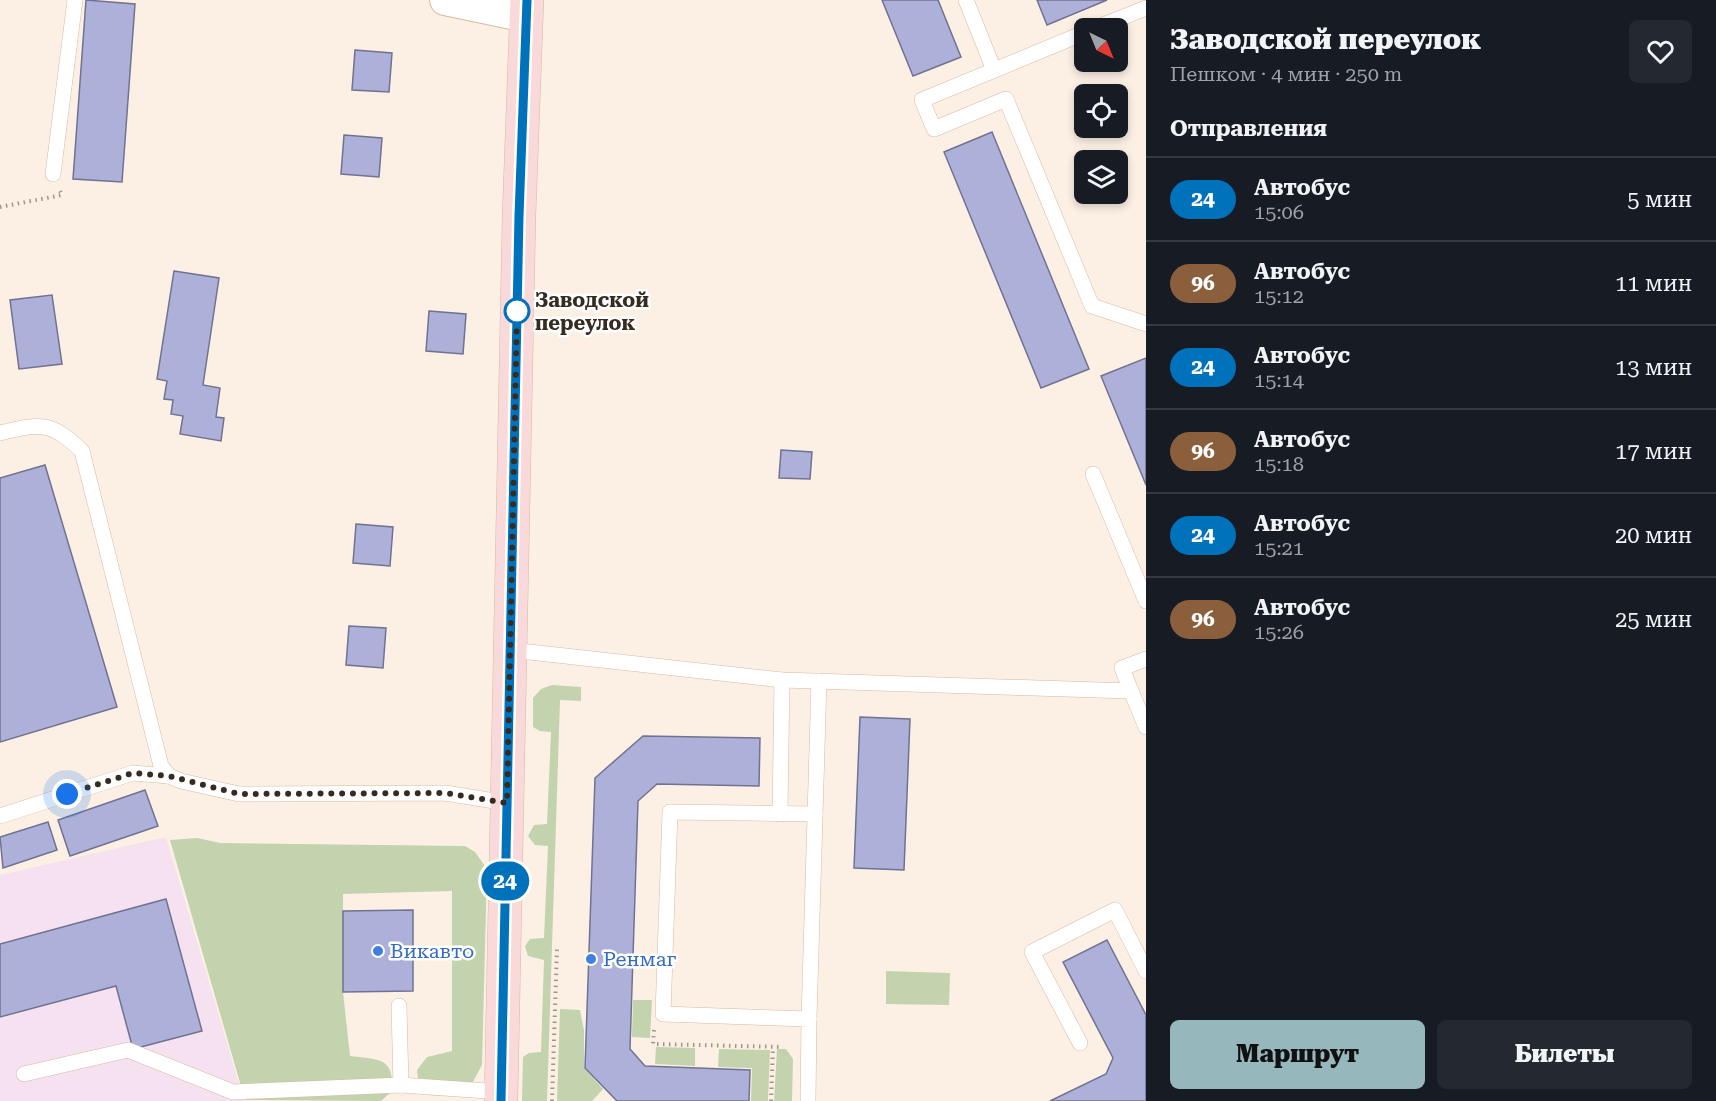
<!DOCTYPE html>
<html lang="ru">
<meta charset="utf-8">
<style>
:root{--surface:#171b24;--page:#242831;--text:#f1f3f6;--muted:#9ea1a6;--line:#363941;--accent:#96b8bd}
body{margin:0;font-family:"Roboto Serif",serif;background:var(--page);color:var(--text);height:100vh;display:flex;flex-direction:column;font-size:22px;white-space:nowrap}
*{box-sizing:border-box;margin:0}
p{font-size:20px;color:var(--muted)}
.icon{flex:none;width:33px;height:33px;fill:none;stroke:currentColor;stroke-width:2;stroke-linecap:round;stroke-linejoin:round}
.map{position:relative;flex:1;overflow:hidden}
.drawer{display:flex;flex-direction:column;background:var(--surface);width:570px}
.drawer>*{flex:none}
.badge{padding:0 12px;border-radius:20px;font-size:21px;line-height:39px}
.needle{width:39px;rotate:137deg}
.fabs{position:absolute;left:1074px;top:18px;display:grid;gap:12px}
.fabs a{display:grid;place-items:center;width:54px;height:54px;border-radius:9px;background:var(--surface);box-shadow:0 3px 9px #0003;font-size:30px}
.you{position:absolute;width:30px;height:30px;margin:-15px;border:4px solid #fff;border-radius:50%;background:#1a73e8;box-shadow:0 0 0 9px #1a73e833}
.map>.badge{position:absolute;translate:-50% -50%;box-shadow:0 0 0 3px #fff}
h2{padding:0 24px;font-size:22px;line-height:54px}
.round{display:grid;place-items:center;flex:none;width:63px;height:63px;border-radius:9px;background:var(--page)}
.overview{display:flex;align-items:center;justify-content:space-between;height:102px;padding:0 24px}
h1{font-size:28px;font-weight:800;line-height:45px}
.action{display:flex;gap:12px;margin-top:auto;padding:12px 24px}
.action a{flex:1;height:69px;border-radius:9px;background:var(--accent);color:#111;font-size:24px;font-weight:800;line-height:69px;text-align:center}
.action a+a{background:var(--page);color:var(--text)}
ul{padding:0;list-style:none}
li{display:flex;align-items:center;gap:18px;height:84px;padding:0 24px;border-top:2px solid var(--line)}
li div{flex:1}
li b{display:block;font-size:22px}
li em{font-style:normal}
li .badge{min-width:66px;font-weight:700;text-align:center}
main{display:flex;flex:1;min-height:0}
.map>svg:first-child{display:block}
.industrial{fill:#f6e1f0}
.green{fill:#c2d3ad}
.building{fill:#adb0d8;stroke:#717291;stroke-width:1.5}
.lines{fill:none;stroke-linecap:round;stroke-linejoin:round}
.lane-casing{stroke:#d6baa0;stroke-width:16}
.street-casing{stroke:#d6baa0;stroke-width:32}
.secondary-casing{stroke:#d6baa0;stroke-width:34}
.path{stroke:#a1958b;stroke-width:4;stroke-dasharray:1.5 4.5;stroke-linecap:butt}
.lane{stroke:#fff;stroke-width:15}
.street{stroke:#fff;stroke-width:30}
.secondary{stroke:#fad9db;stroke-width:33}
.line-casing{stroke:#fff;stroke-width:14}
.line{stroke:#0072bc;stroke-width:9}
.walk{stroke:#362b21;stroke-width:6;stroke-dasharray:0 10.8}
.stop-dot{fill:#fff;stroke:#0072bc;stroke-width:3}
.shop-dot{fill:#3f7fe0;stroke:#fff;stroke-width:2}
.labels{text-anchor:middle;stroke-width:5;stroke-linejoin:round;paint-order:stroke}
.stop-label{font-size:20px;font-weight:bold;fill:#362b21;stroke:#fff;text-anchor:start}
.shop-label{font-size:20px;fill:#366cbe;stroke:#fff;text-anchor:start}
</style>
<main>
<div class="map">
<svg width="1146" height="1101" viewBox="0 0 1146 1101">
<rect width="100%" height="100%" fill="#fcf0e5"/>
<polygon class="industrial" points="166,837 244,1101 0,1101 0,875"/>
<g class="green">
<polygon points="552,685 581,687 581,701 560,700 547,1101 522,1101 523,1057 529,1053 541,1052 544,960 528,956 525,946 530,939 544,938 548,846 535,845 528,836 534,825 547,824 551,732 540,731 533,727 533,698 541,689"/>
<path d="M197 838 220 843 465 846 475 852 487 869 482 1065 468 1091 449 1096 427 1095 419 1086 417 1070 427 1057 452 1051V891L343 894V992L350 1056C377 1060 396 1056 391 1092L381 1101 245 1100 170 840Z"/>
<polygon points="886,971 950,973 949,1005 886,1004"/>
<polygon points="633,1000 652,1000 650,1038 632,1037"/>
<polygon points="560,1009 580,1010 584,1030 584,1068 603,1089 592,1101 557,1101"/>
<polygon points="656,1047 695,1048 695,1066 655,1064"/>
<polygon points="719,1049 770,1050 768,1101 751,1101 752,1068 718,1067"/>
<polygon points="777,1049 786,1049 793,1059 792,1101 774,1101"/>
</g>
<g class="building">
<polygon points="86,0 135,4 122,182 73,179"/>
<polygon points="882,0 938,0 961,57 913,76"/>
<polygon points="1037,0 1107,0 1047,25"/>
<polygon points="355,50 392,53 389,92 352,90"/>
<polygon points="992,132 1089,369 1041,388 944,152"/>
<polygon points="344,135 382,138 379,177 341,174"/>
<polygon points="174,271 219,278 203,385 220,388 216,417 224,418 221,441 180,434 183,416 171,414 173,400 164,399 167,381 157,379"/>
<polygon points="52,295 62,364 19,369 10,300"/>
<polygon points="429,311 466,314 463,354 426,351"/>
<polygon points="1146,358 1146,485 1101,376"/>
<polygon points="781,450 812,452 810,479 779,478"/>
<polygon points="45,465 117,707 0,742 0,478"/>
<polygon points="356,524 393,527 390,566 353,563"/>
<polygon points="349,626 386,628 383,668 346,665"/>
<polygon points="860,717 910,719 904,870 854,868"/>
<polygon points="643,736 760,738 759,786 657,784 638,801 630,1049 645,1066 750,1070 749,1101 617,1101 585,1068 595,778"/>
<polygon points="145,790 158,826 70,856 58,820"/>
<polygon points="48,822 57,850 3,868 0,837"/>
<polygon points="166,899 202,1031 133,1049 116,986 0,1017 0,944"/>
<polygon points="413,910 413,991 343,992 343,911"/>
<polygon points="1107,940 1146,1015 1146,1101 1050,1101 1106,1074 1113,1058 1063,962"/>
</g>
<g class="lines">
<g class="lane-casing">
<g id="lane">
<polyline points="966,0 994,70"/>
<polyline points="1096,28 1146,8"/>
<polyline points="1084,33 922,100 934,129 1006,99 1092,306 1146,324"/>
<polyline points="53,174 75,0"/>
<path d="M0 433C41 423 50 421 82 451L161 766 169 776 181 781 239 794 445 793 507 803"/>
<polyline points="1093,474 1146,601"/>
<polyline points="511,650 782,680 1131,691 1146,727"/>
<polyline points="1131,691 1122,668 1146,659"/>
<polyline points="780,814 782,680"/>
<polyline points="0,816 133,773 169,776"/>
<polyline points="399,1006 401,1085"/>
<polyline points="809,1019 819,681"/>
<polyline points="1080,1043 1032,952 1115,910 1146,971"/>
<polyline points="24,1074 128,1050 233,1092 401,1085 501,1092"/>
<polyline points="808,1101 809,1019 663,1014 670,812 815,814"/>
</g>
</g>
<g class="street-casing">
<polyline id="street" points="445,0 526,17"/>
</g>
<g class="secondary-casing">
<polyline id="secondary" points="501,1101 519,216 527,0"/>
</g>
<g class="path">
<polyline points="0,207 62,195 60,191"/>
<polyline points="654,1030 653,1044 783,1047"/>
<polyline points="552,1101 557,948"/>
<polyline points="771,1101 773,1047"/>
</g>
<use href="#lane" class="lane"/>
<use href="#street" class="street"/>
<use href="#secondary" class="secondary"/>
</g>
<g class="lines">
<g class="line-casing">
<polyline id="line" points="501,1101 519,216 527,0"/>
</g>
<use href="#line" class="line"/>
<polyline class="walk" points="67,794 133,773 169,776 239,794 445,793 507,803 517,311"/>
</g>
<circle class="stop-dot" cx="517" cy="311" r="12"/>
<g class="shop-dot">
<circle cx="378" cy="951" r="6"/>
<circle cx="591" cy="959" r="6"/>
</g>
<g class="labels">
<g class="stop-label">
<text x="535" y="307">Заводской<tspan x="535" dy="23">переулок</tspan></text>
</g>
<g class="shop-label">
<text x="390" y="958">Викавто</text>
<text x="603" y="966">Ренмаг</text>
</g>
</g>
</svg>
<div class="fabs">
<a><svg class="needle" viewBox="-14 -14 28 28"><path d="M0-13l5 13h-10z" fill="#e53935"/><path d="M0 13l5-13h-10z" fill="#9ea1a6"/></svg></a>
<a><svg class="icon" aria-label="locate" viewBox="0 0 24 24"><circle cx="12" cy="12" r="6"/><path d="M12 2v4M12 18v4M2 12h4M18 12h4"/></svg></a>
<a><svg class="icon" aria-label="layers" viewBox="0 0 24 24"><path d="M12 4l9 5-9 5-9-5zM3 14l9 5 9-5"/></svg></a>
</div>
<div class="you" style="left:67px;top:794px"></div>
<b class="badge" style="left:505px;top:881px;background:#0072bc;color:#fff">24</b>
</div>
<section class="drawer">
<div class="overview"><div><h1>Заводской переулок</h1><p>Пешком · 4 мин · 250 m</p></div><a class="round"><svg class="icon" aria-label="heart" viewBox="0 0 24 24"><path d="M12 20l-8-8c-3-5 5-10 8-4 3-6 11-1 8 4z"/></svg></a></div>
<h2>Отправления</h2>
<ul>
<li><span class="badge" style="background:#0072bc;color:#fff">24</span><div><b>Автобус</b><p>15:06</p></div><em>5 мин</em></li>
<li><span class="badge" style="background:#8b5e3c;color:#fff">96</span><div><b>Автобус</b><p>15:12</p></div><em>11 мин</em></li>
<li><span class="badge" style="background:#0072bc;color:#fff">24</span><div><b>Автобус</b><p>15:14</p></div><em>13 мин</em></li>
<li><span class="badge" style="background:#8b5e3c;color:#fff">96</span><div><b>Автобус</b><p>15:18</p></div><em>17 мин</em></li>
<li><span class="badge" style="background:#0072bc;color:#fff">24</span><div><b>Автобус</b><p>15:21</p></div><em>20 мин</em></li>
<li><span class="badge" style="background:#8b5e3c;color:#fff">96</span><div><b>Автобус</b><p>15:26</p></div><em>25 мин</em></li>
</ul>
<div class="action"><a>Маршрут</a><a>Билеты</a></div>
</section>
</main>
